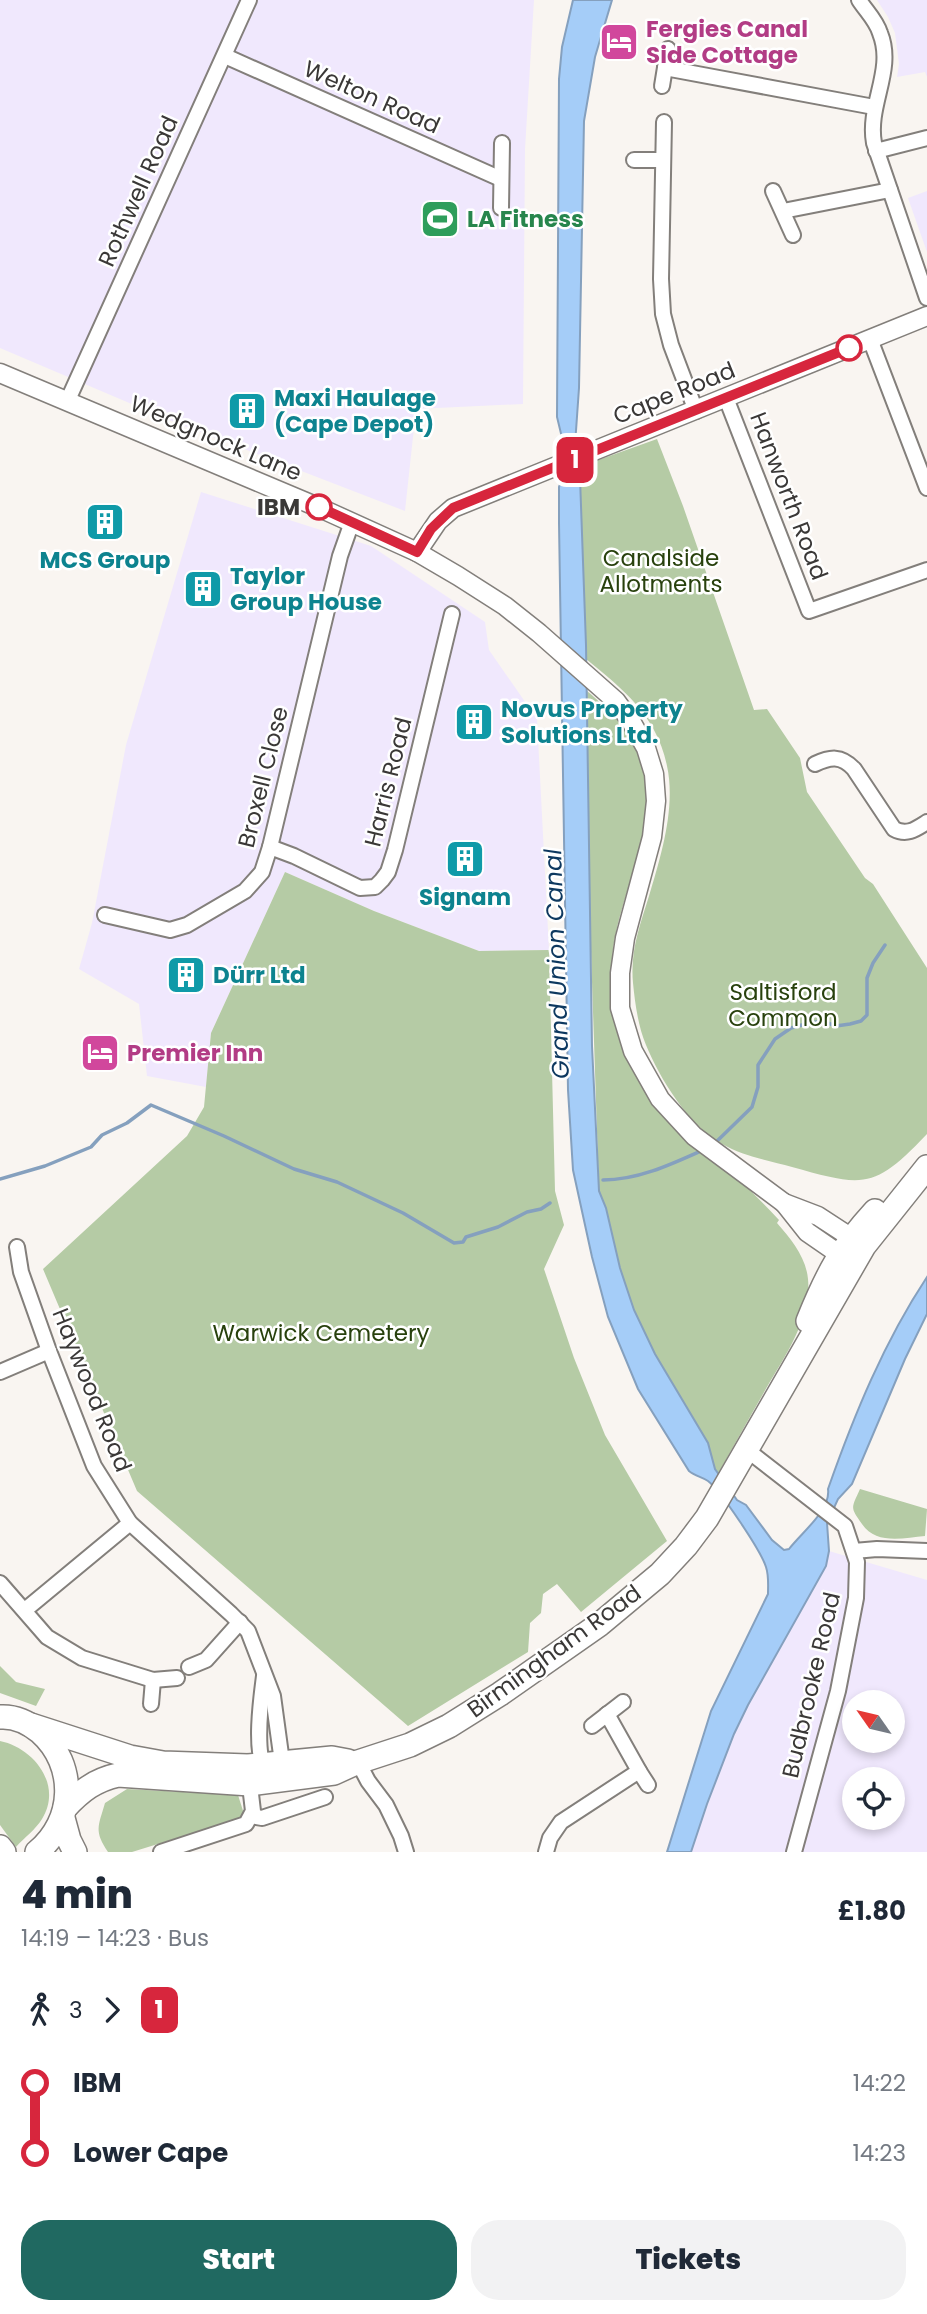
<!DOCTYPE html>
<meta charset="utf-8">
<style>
:root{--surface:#fff;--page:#f2f2f3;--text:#1f2937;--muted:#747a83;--accent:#206961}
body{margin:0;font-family:Poppins,sans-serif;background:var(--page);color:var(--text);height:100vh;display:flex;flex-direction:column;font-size:26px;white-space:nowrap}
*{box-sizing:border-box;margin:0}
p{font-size:23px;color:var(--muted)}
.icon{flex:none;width:38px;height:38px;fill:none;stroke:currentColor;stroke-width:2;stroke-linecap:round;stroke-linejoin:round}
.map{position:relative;height:1852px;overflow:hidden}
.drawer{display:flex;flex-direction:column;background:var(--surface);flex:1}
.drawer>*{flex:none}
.badge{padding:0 14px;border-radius:10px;font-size:24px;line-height:46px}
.needle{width:46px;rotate:304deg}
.fabs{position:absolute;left:842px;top:1690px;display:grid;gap:14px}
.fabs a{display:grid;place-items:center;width:63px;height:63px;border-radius:50%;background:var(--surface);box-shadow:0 4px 10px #0003;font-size:35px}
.map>.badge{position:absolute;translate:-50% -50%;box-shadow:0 0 0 4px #fff}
.legs{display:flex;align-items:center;gap:10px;height:77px;padding:0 21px;font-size:23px}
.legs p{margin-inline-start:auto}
.headline{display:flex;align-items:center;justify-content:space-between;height:119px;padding:0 21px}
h1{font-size:38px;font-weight:800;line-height:52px}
.button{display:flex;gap:14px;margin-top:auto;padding:14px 21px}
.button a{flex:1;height:80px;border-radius:28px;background:var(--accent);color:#fff;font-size:28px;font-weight:800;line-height:80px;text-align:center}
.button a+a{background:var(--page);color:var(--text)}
ul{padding:0 21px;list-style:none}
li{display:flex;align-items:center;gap:24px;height:70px;font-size:26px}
li i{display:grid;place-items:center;width:10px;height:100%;margin:0 9px;background:currentColor}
li i::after{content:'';width:18px;height:18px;margin:-9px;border:5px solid;border-radius:50%;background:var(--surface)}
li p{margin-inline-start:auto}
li:first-child i{background:linear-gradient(#0000 50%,currentColor 0)}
li:last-child i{background:linear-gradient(currentColor 50%,#0000 0)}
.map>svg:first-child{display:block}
.industrial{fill:#f0e8fd;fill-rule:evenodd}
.green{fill:#b5cba5}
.water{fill:#a5cdf8;stroke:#85a0be;stroke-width:2}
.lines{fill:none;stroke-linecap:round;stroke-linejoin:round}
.stream{stroke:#85a0be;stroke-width:3.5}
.minor-casing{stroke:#837f7b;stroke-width:18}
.tertiary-casing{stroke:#837f7b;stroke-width:21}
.primary-casing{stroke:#837f7b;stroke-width:26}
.trunk-casing{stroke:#837f7b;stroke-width:26}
.minor{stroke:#fff;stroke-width:14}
.tertiary{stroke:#fff;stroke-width:18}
.primary{stroke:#fff;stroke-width:23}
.trunk{stroke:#fff;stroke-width:23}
.line-1-casing{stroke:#fff;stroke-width:16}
.line-1{stroke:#d7263d;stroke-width:10}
.stop-1-dot{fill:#fff;stroke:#d7263d;stroke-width:3.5}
.labels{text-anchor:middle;stroke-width:5;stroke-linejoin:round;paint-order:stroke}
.hotel-label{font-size:23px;font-weight:bold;fill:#b23c85;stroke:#fff;text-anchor:start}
.street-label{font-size:23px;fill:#3a3837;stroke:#fff}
.leisure-label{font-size:23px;font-weight:bold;fill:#27864d;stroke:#fff;text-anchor:start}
.culture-label{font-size:23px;font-weight:bold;fill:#0d838f;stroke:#fff;text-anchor:start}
.stop-label{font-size:23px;font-weight:bold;fill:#3a3837;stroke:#fff;text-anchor:end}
.park-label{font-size:23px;fill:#28410d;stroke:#fff}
.water-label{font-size:24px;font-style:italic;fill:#0d385f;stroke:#fff}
</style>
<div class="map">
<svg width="927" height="1852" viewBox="0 0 927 1852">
<rect width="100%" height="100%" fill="#f9f5f1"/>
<g class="industrial">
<polygon points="0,0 534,0 525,149 523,404 416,409 405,511 174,422 0,348"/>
<polygon points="877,0 927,0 927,77 925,72 897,77 899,64 895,33 888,17"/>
<polygon points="927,191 927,252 908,198"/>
<polygon points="201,492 371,546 485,622 489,650 537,719 549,950 479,951 374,911 285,872 211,1033 206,1087 147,1076 139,1004 79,969 92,923 126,745"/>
<path d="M829 1551 927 1580V1852H691L707 1804 734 1734 748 1705 826 1566ZM854 1703H892V1741H854ZM854 1780H892V1818H854Z"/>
</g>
<g class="green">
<path d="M657 439 683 506 754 710 767 709 800 758 807 792 865 878 873 884 927 968V1134C874 1190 864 1187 792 1167 770 1161 743 1156 722 1144 689 1126 660 1079 646 1045 638 1026 635 1003 633 983 630 951 640 925 649 896 661 856 676 807 667 766 657 716 623 689 586 659L580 478 576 474V468Z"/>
<path d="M587 691C613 713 636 737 647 771 659 805 624 894 616 932 607 970 614 1015 626 1052 640 1092 672 1119 702 1146 729 1170 755 1194 779 1220L777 1223C791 1239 806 1257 808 1279 812 1320 782 1360 763 1394 748 1420 733 1447 718 1474L714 1469 708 1443 655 1354 634 1310 620 1268 606 1208 599 1191 590 922Z"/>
<polygon points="285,872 374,911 479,951 549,950 555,1191 564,1225 544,1269 574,1358 605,1435 667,1541 581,1612 557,1584 543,1594 541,1613 530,1623 528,1652 408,1726 137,1491 43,1269 187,1136 204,1107 211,1033"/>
<path d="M860 1489 927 1509 925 1536C903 1538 876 1545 862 1524 850 1507 851 1509 860 1489Z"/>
<polygon points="0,1666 16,1682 45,1689 36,1706 0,1693"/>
<path d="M0 1741C34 1748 63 1785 42 1819 36 1829 24 1838 16 1847L0 1825Z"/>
<path d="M127 1789 238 1795 245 1817 132 1852H108C94 1831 98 1827 105 1803Z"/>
</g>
<path class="water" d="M573 0H612L595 57 584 121 579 388 575 445 576 474 580 478 586 645 592 1046 599 1191 606 1208 620 1268 634 1310 655 1354 708 1443 715 1469 737 1500 746 1505 772 1540 784 1550 789 1549C802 1532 831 1510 828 1489 854 1415 884 1342 927 1277V1314L905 1359 852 1484 838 1499 827 1523 829 1551 826 1566 748 1705 734 1734 707 1804 691 1852H667L711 1711 768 1594C768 1585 769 1576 766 1567 761 1551 721 1491 708 1481 702 1477 695 1476 689 1471L638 1389 608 1317 592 1257 573 1170 568 1090 559 523V487L564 473V446L557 417 559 79 562 47Z"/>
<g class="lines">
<g class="stream">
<polyline points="713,1145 752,1107 758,1087 758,1065 775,1039 791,1028 802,1025 822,1021 836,1026 850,1024 861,1021 867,1015 867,978 873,963 885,945"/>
<polyline points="0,1179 45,1166 91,1147 102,1135 127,1123 151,1105 224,1136 294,1169 337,1182 403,1213 454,1243 463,1242 466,1237 498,1227 527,1212 541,1209 550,1203"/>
<path d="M603 1180C638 1180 672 1164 703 1150"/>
</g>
<g class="minor-casing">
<g id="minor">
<path d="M859 0C866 11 876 20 880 33 895 70 867 105 874 143L927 298"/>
<polyline points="225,56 501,179"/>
<polyline points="665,68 874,107"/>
<polyline points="662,86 668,49"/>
<polyline points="664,122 661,279 663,314 671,345 696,411"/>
<polyline points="876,151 927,138"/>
<polyline points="634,160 663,160"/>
<polyline points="773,191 793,235"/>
<polyline points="501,208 502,143"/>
<polyline points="783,211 890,190"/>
<polyline points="870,339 927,488"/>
<polyline points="726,398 809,611 927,570"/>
<polyline points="67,402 249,0"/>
<path d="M815 764C830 757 841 755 854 769L894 829C907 836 916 829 927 822"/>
<polyline points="270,847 294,856 360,888 375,887 382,880 388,872 395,850 452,614"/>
<polyline points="105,915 170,930 187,925 245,891 262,872 270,847 340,556 352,522"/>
<polyline points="17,1247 21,1272 49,1351 94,1466 130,1523 231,1614 248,1631 273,1696 282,1762 278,1769"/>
<polyline points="0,1372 49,1351"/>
<polyline points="747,1450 845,1526 857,1562 856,1598 838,1691 794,1852"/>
<polyline points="854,1551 877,1549 927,1551"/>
<polyline points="0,1583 47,1637 82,1658 153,1680 177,1678"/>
<polyline points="25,1610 130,1523"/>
<polyline points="189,1667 206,1660 240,1622"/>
<path d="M264 1676C261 1699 254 1750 265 1770"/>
<polyline points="151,1704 153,1680"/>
<polyline points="592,1726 623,1702"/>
<polyline points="358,1762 368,1781 386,1805 401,1836 406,1852"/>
<polyline points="639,1771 648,1785"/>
<polyline points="251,1816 262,1818 325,1797"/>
<polyline points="161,1852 246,1824 253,1811 249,1777"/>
<polyline points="546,1852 550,1838 561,1822 639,1771 607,1714"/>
</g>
</g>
<g class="tertiary-casing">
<g id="tertiary">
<polyline points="0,373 320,508 417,552 458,576 505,606 539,633 616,701 632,723 646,748 654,774 656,801 652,837 625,938 620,973 620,1008 633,1051 660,1099 694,1136 784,1203 818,1216 861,1244"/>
<polyline points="417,552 438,521 453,508 927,316"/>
<polyline points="784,1203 807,1232 849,1261"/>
</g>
</g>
<g class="primary-casing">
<g id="primary">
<path d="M808 1321C827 1274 841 1248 875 1211"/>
<polyline points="31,1725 130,1757 163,1763 248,1766 332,1758 348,1761"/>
<path d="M65 1808C81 1791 95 1780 118 1775L250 1784 334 1773 358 1762 410 1745 449 1726 500 1694 600 1624 660 1574 686 1546 707 1518 864 1246 927 1167"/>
</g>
</g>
<g class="trunk-casing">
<g id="trunk">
<path d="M0 1717C15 1716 28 1722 40 1732 77 1765 75 1821 37 1852"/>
<polyline points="63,1818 69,1840 75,1852"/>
<polyline points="0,1847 4,1852"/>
</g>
</g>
<use href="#minor" class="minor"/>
<use href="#tertiary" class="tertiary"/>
<use href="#primary" class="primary"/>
<use href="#trunk" class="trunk"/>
</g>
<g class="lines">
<g class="line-1-casing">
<polyline id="line-1" points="319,507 417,552 431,529 453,508 849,348"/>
</g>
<use href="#line-1" class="line-1"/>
</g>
<defs>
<g id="hotel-square" transform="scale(2.0125)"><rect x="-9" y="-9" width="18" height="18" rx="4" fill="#d1479c" stroke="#fff"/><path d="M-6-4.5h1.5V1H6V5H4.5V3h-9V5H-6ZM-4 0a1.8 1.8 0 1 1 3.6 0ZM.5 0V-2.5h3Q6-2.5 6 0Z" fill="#fff"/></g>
<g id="stadium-square" transform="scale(2.0125)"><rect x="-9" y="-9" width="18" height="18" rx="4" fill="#2e9e5b" stroke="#fff"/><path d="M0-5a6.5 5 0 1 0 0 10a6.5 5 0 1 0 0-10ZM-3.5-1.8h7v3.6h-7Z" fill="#fff"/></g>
<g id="building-square" transform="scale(2.0125)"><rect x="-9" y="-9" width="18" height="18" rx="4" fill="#0f9aa8" stroke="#fff"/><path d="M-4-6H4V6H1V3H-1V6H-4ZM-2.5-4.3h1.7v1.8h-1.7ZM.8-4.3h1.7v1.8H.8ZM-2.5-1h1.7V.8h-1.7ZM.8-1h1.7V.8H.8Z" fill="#fff"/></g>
</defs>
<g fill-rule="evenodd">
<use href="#hotel-square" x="619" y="42"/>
<use href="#stadium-square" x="440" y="219"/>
<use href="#building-square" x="247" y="411"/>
<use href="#building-square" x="105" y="522"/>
<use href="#building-square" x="203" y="589"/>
<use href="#building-square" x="474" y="722"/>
<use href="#building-square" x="465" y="859"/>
<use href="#building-square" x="186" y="975"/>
<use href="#hotel-square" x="100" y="1053"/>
</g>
<g class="stop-1-dot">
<circle cx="849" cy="348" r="12"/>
<circle cx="319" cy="507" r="12"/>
</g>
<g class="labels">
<g class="hotel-label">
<text x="646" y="37">Fergies Canal<tspan x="646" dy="26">Side Cottage</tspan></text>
<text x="127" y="1061">Premier Inn</text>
</g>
<g class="street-label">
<text transform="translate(372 97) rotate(24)" y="8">Welton Road</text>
<text transform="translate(138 191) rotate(-66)" y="8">Rothwell Road</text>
<text transform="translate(674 393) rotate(-22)" y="8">Cape Road</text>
<text transform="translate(216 438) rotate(23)" y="8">Wedgnock Lane</text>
<text transform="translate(789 496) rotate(69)" y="8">Hanworth Road</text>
<text transform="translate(263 777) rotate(-76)" y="8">Broxell Close</text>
<text transform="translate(388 782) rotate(-76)" y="8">Harris Road</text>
<text transform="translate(92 1390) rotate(68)" y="8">Haywood Road</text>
<text transform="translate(554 1651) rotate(-36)" y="8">Birmingham Road</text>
<text transform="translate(811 1685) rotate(-77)" y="8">Budbrooke Road</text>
</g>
<g class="leisure-label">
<text x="467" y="227">LA Fitness</text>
</g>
<g class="culture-label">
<text x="274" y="406">Maxi Haulage<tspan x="274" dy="26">(Cape Depot)</tspan></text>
<text x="105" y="568" text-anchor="middle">MCS Group</text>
<text x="230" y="584">Taylor<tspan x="230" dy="26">Group House</tspan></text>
<text x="501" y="717">Novus Property<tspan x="501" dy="26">Solutions Ltd.</tspan></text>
<text x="465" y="905" text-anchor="middle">Signam</text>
<text x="213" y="983">Dürr Ltd</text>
</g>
<g class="stop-label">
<text x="300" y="515">IBM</text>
</g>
<g class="park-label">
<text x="661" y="566">Canalside<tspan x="661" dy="26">Allotments</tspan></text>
<text x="783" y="1000">Saltisford<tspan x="783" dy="26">Common</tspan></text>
<text x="321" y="1341">Warwick Cemetery</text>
</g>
<g class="water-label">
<text transform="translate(557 964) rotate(-92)" y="8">Grand Union Canal</text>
</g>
</g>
</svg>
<div class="fabs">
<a><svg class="needle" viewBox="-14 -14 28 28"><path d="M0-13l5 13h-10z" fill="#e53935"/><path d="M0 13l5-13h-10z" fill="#747a83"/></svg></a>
<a><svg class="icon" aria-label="locate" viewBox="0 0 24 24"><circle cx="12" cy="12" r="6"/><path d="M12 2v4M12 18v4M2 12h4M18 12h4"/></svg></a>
</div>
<b class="badge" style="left:575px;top:460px;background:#d7263d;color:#fff">1</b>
</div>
<section class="drawer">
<div class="headline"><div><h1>4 min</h1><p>14:19 – 14:23 · Bus</p></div><b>£1.80</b></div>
<div class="legs"><svg class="icon" aria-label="walk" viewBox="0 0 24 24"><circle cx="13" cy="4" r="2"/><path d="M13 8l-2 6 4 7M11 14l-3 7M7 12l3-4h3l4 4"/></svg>3<svg class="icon" aria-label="forward" viewBox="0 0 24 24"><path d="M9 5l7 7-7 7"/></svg><b class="badge" style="background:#d7263d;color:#fff">1</b></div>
<ul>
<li><i style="color:#d7263d"></i><b>IBM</b><p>14:22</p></li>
<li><i style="color:#d7263d"></i><b>Lower Cape</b><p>14:23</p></li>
</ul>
<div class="button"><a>Start</a><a>Tickets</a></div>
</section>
